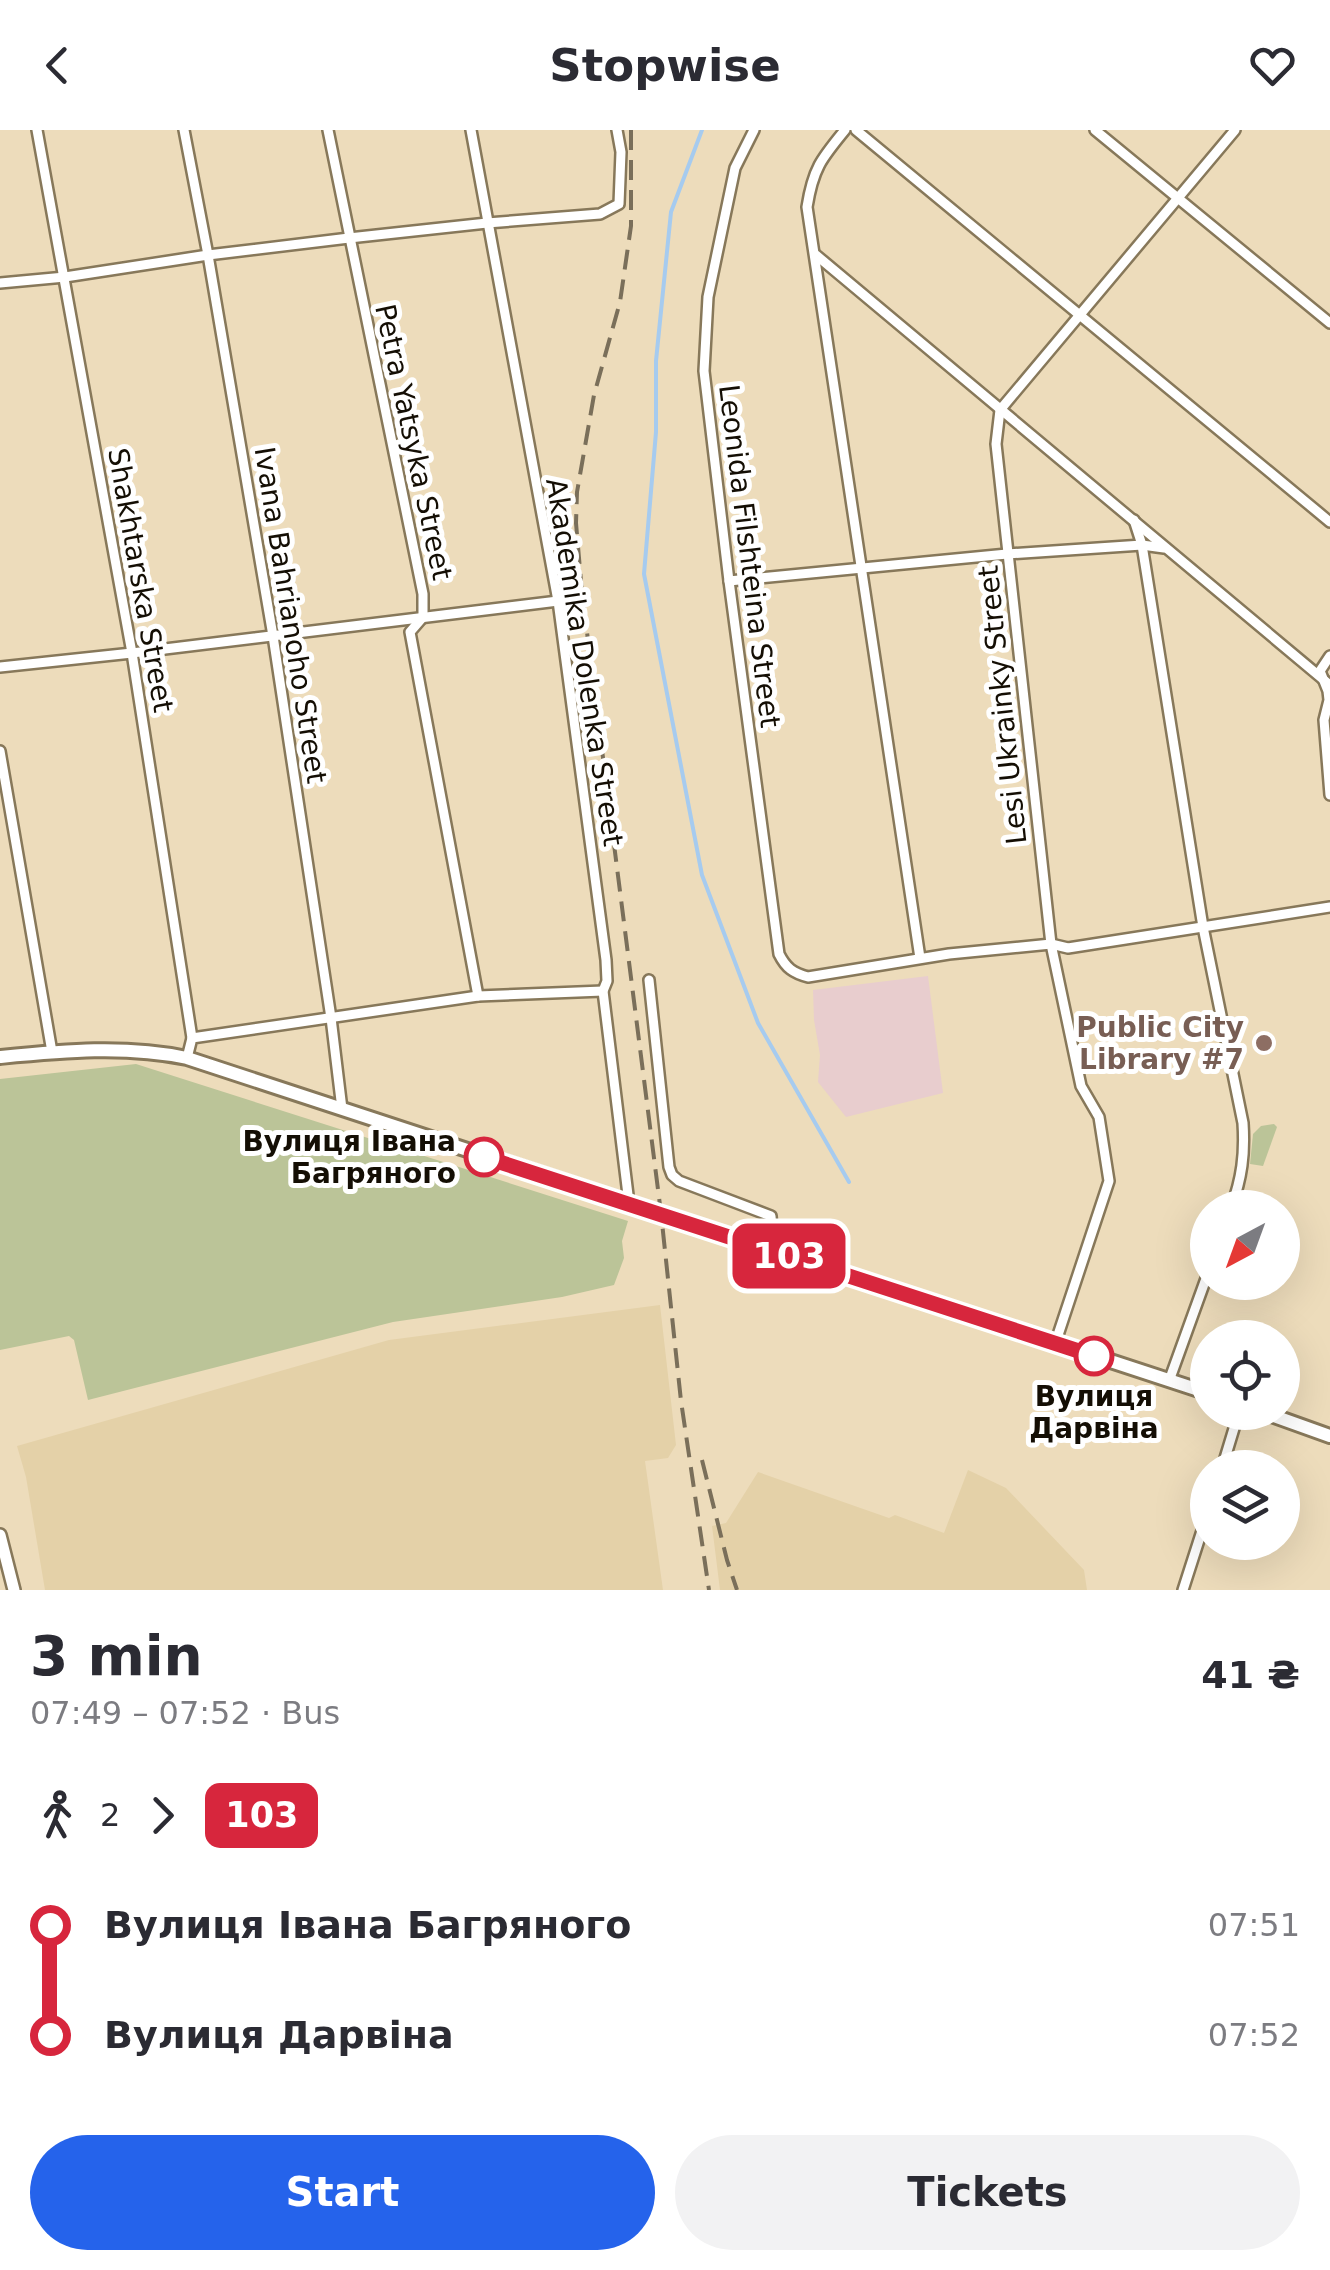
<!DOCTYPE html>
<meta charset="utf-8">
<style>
:root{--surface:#fff;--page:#f2f2f3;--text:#2b2b33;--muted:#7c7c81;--accent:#2563eb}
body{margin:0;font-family:"DejaVu Sans",sans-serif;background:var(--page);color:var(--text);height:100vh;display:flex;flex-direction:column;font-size:38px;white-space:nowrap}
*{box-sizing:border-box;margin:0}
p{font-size:32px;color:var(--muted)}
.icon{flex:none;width:55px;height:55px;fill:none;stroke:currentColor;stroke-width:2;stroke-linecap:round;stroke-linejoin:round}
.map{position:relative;height:1460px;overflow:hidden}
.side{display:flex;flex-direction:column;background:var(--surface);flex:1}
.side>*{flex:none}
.badge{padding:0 20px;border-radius:15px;font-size:35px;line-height:65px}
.needle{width:65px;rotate:221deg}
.tools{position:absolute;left:1190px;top:1060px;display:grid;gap:20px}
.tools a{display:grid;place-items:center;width:110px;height:110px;border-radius:50%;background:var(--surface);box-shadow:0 10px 40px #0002;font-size:50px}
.map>.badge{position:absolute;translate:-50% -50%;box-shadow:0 0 0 5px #fff}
.legs{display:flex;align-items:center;gap:15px;height:110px;padding:0 30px;font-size:32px}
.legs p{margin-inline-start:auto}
.overview{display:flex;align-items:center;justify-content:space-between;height:170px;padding:0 30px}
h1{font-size:55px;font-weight:700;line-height:75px}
.cta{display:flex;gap:20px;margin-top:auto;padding:20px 30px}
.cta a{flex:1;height:115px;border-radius:60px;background:var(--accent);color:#fff;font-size:40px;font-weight:700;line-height:115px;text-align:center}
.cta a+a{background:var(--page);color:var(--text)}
ul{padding:0 30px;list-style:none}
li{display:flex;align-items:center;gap:35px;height:110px;font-size:38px}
li i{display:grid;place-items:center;width:15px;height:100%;margin:0 12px;background:currentColor}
li i::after{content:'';width:25px;height:25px;margin:-12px;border:8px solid;border-radius:50%;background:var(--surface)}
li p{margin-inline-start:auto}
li:first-child i{background:linear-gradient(#0000 50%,currentColor 0)}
li:last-child i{background:linear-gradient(currentColor 50%,#0000 0)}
header{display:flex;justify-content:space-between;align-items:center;height:130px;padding:0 30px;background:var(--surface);font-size:45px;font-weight:700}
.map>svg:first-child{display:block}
.built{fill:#e4d1a8}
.education{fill:#e8cdce}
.green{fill:#bbc498}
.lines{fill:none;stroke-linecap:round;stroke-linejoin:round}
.stream{stroke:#a6cbef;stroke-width:4}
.minor-casing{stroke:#87785a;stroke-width:14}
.tertiary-casing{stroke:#87785a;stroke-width:16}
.secondary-casing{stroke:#87785a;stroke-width:18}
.minor{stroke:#fff;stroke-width:9}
.tertiary{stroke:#fff;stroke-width:11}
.secondary{stroke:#fff;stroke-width:12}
.rail{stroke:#7a6f5a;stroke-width:4;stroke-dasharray:20 10;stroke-linecap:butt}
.line-1-casing{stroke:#fff;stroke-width:22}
.line-1{stroke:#d7263d;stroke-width:15}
.education-dot{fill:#8d6e63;stroke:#fff;stroke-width:4}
.stop-1-dot{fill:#fff;stroke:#d7263d;stroke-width:5}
.labels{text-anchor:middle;stroke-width:10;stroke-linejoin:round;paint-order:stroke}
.street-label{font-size:28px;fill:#140e04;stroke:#fff}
.education-label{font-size:28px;font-weight:bold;fill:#785e54;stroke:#fff;text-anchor:end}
.stop-label{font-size:28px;font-weight:bold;fill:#140e04;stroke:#fff;text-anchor:end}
</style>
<header><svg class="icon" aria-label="back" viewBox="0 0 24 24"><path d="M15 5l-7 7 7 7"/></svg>Stopwise<svg class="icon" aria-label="heart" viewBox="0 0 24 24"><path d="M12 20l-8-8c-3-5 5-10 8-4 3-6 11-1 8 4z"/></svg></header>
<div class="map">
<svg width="1330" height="1460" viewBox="0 0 1330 1460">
<rect width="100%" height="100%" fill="#eddcbb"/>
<g class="built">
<polygon points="660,1175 676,1315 668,1328 645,1331 663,1460 45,1460 26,1347 17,1316 389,1210"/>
<polygon points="968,1340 1006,1358 1084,1440 1087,1460 720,1460 712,1396 726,1393 758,1342 889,1388 895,1385 944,1403"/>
</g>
<polygon class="education" points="928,846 943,963 846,987 818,952 820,925 814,890 813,860"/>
<g class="green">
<polygon points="136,934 628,1091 622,1111 624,1128 614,1155 562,1167 393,1192 88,1270 74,1210 69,1206 0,1220 0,949"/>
<polygon points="1274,994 1277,997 1263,1036 1250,1034 1253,1004 1261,996"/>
</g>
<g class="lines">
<polyline class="stream" points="702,0 671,82 656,231 656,302 644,444 702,745 758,893 849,1052"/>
<g class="minor-casing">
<g id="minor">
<polyline points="37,0 132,523 192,908"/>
<polyline points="184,0 208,125 273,506 331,888 342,979"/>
<polyline points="328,0 423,464 423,487 410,502 478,866"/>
<polyline points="471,0 558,471 606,830 607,851 603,861 629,1073"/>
<path d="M754 0 735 38 708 167 704 241 729 451 779 824C786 838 793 843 808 847L949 824 1051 814 1068 818 1330 777"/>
<path d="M845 0C821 29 813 39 807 77L920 828"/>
<polyline points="856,0 1330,392"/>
<polyline points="1095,0 1330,193"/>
<polyline points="816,125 1330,555"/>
<polyline points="0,153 65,147 208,125 349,108 487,93 600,84 619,74 621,22 617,0"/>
<path d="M1134 390 1142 415 1203 797 1243 993C1245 1024 1242 1048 1231 1078"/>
<polyline points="729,451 1007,424 1142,415 1164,418"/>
<polyline points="1330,526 1320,541 1328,561 1329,570 1324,590 1330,665"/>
<polyline points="0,537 132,523 558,471"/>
<polyline points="0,621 52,922"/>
<polyline points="649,850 669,1037 672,1045 679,1051 771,1086 774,1122"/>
<polyline points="187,928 192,908 478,866 603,861"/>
<polyline points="1055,1214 1109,1051 1099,987 1081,956 1051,814 996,314 1000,280 1235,0"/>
<polyline points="1169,1251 1208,1143"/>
<polyline points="1222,1338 1239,1282"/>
<polyline points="1183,1460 1208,1382"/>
</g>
</g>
<g class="tertiary-casing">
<polyline id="tertiary" points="0,1405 14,1460"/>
</g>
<g class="secondary-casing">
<g id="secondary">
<path d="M0 927C63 921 125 915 187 928L1208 1263"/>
<polyline points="1263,1282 1330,1306"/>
</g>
</g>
<use href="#minor" class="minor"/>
<use href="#tertiary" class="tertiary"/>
<use href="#secondary" class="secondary"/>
<g class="rail">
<polyline points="631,0 631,96 620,172 594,265 577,362 576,393 582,463 661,1083 681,1271 709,1460"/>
<polyline points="702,1330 727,1430 737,1460"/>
</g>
</g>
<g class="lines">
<g class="line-1-casing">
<polyline id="line-1" points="484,1027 1094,1226"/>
</g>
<use href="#line-1" class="line-1"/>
</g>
<circle class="education-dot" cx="1264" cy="913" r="10"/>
<g class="stop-1-dot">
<circle cx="484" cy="1027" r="18"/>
<circle cx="1094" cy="1226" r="18"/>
</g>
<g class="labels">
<g class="street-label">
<text transform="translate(414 312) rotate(78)" y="10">Petra Yatsyka Street</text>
<text transform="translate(750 426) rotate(83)" y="10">Leonida Filshteina Street</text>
<text transform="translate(141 450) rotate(80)" y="10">Shakhtarska Street</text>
<text transform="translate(291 485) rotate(81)" y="10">Ivana Bahrianoho Street</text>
<text transform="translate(585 532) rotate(81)" y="10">Akademika Dolenka Street</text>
<text transform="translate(1002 575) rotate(-96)" y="10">Lesi Ukrainky Street</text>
</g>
<g class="education-label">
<text x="1244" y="907">Public City<tspan x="1244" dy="32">Library #7</tspan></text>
</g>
<g class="stop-label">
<text x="456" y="1021">Вулиця Івана<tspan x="456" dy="32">Багряного</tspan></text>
<text x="1094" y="1276" text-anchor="middle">Вулиця<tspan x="1094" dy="32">Дарвіна</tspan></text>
</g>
</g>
</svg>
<div class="tools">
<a><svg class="needle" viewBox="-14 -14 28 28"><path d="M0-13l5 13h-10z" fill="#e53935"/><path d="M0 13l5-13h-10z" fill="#7c7c81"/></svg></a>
<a><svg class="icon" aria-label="locate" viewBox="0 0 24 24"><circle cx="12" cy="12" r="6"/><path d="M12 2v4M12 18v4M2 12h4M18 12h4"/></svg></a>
<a><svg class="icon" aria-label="layers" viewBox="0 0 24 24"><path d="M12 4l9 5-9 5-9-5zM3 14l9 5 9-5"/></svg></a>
</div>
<b class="badge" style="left:789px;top:1126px;background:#d7263d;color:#fff">103</b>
</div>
<section class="side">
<div class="overview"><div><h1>3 min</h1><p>07:49 – 07:52 · Bus</p></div><b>41 ₴</b></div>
<div class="legs"><svg class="icon" aria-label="walk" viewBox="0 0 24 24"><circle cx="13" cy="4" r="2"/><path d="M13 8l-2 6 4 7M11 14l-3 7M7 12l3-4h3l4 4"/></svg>2<svg class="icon" aria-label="forward" viewBox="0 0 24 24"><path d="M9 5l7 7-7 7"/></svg><b class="badge" style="background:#d7263d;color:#fff">103</b></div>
<ul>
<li><i style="color:#d7263d"></i><b>Вулиця Івана Багряного</b><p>07:51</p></li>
<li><i style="color:#d7263d"></i><b>Вулиця Дарвіна</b><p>07:52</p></li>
</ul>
<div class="cta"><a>Start</a><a>Tickets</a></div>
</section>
